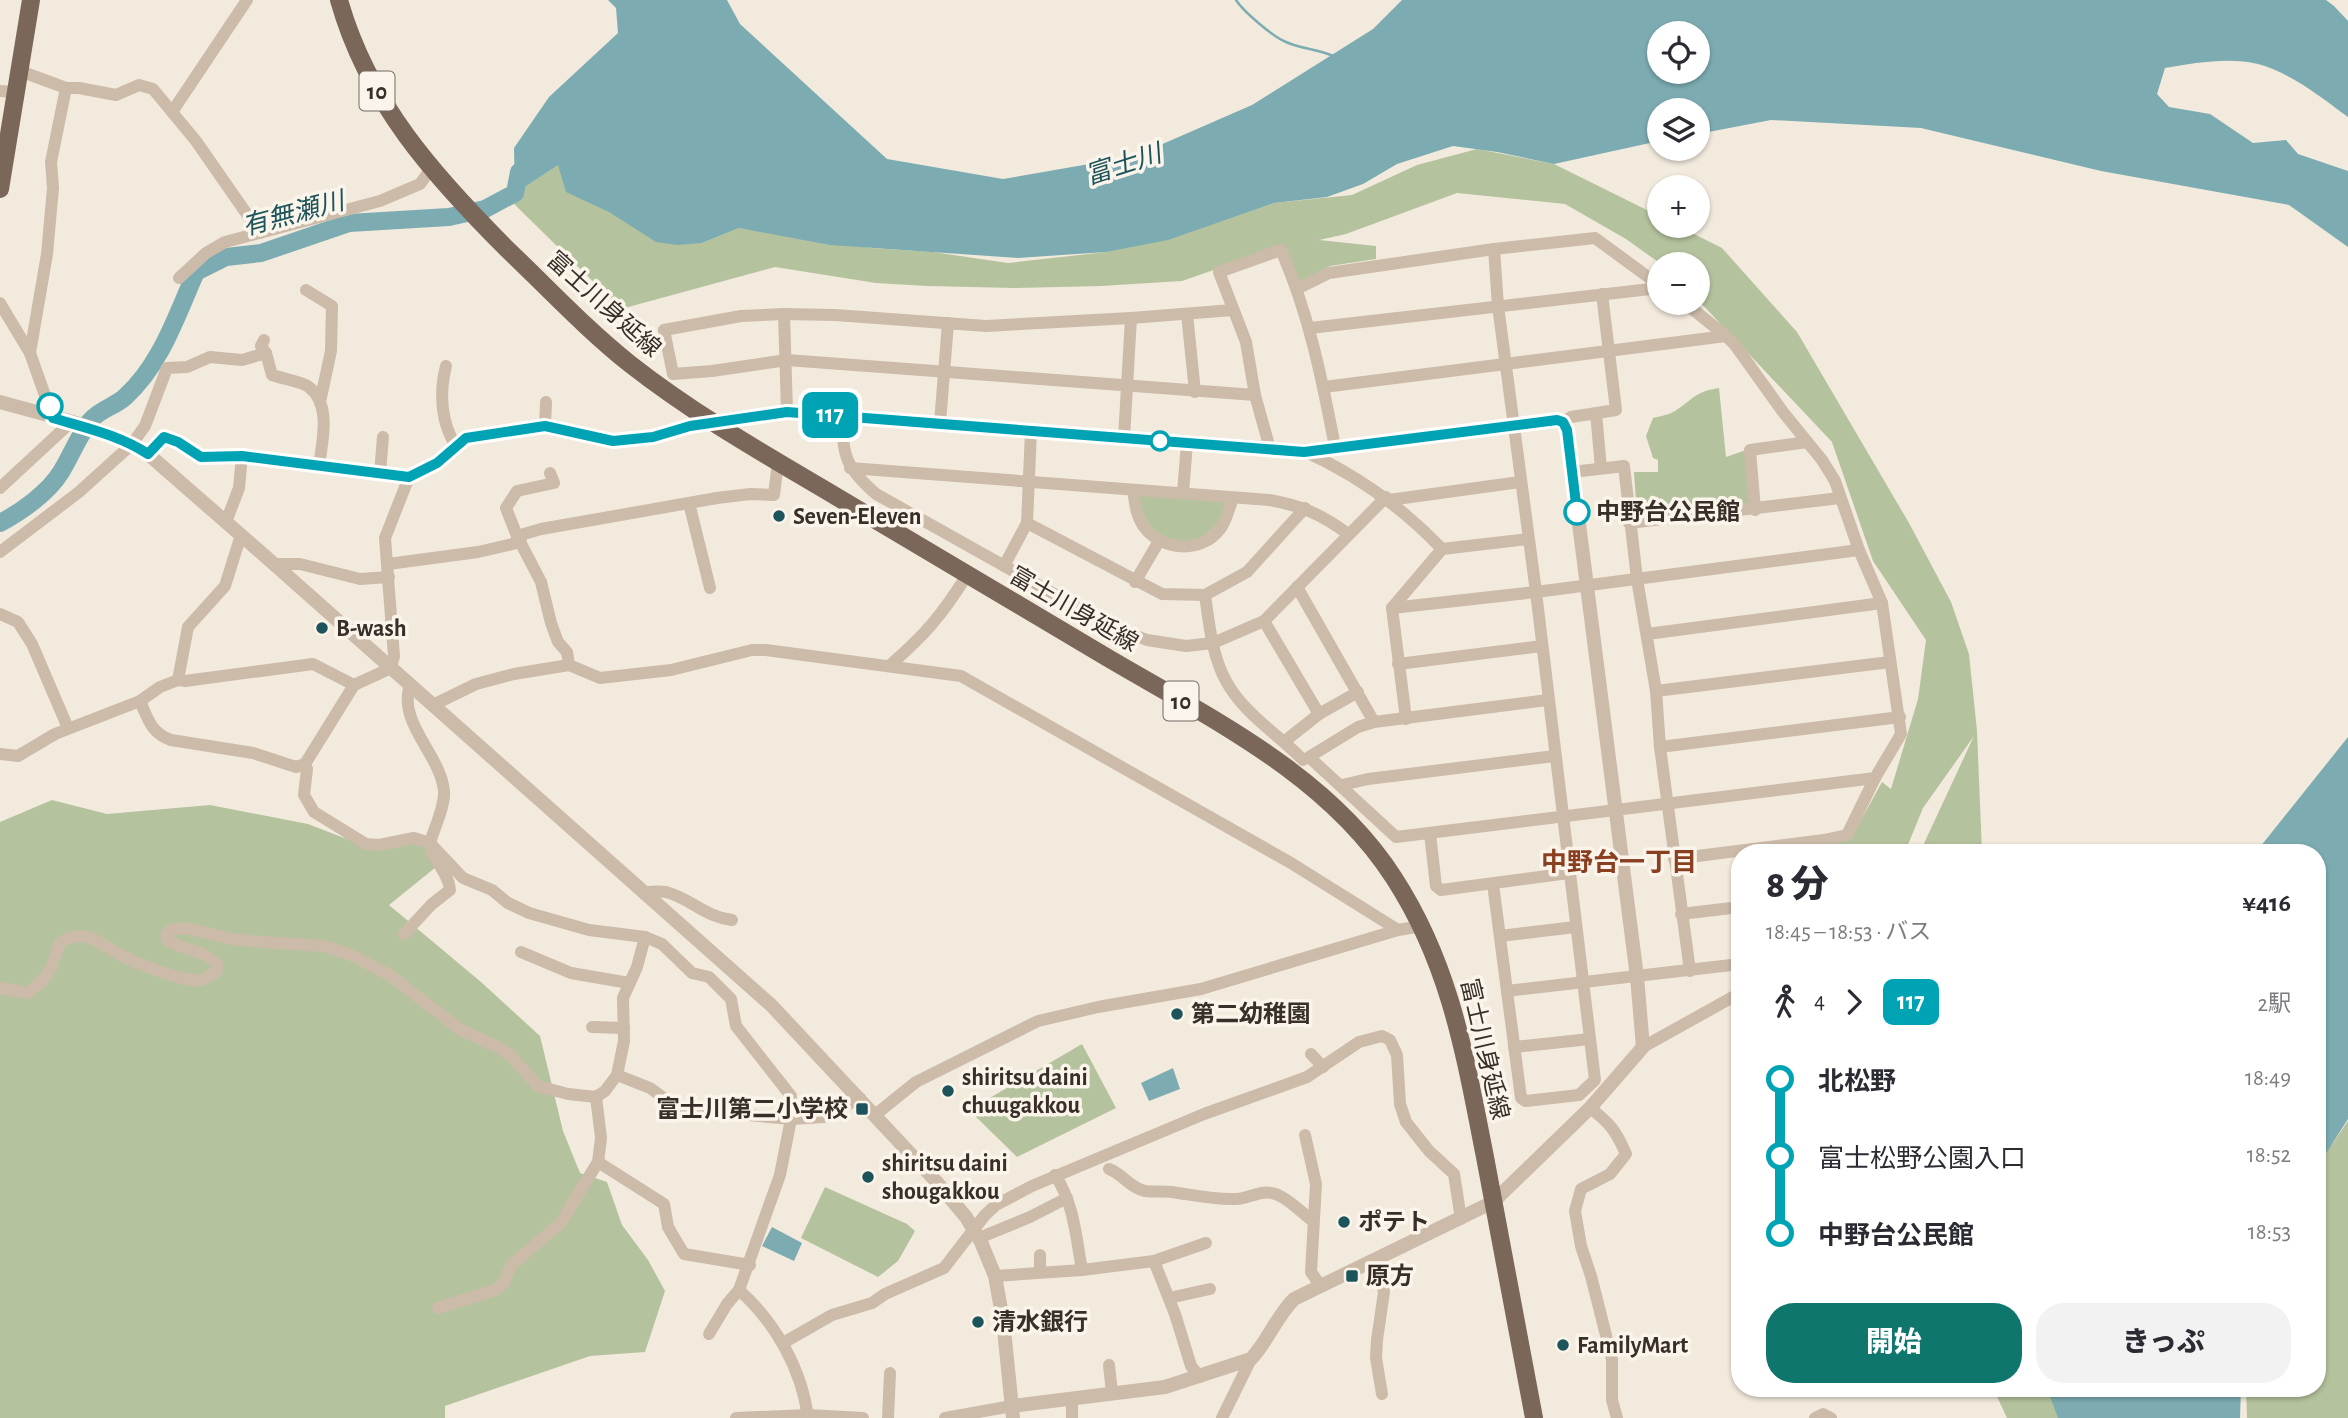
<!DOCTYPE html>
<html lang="ja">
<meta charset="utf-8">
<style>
:root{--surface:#fff;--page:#f2f2f3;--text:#2b2b33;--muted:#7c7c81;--accent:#0f766e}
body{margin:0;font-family:"Alegreya Sans","Noto Sans JP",sans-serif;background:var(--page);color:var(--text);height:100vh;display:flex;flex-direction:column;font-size:26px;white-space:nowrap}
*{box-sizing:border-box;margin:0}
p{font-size:23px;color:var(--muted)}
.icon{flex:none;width:38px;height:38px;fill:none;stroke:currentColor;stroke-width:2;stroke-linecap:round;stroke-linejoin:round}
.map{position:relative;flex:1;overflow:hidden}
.drawer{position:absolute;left:1731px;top:844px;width:595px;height:553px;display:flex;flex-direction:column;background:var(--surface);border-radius:28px;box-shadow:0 2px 5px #0004}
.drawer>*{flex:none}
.badge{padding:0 14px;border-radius:10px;font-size:24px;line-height:46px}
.controls{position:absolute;left:1647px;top:21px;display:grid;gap:14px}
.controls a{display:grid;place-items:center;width:63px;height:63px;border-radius:50%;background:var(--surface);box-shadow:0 2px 5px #0004;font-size:35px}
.map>.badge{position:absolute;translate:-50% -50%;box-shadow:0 0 0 4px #fff}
.legs{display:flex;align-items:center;gap:10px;height:77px;padding:0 35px;font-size:23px}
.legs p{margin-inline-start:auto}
.summary{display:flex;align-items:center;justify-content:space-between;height:119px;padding:0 35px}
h1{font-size:38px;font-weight:800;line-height:52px}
.primary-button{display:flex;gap:14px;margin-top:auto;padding:14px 35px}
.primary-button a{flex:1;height:80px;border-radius:28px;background:var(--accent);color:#fff;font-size:28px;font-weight:800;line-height:80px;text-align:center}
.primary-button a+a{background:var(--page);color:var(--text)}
ul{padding:0 35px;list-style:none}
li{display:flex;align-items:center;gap:24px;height:77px;font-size:26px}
li i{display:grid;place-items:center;width:10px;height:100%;margin:0 9px;background:currentColor}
li i::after{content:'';width:18px;height:18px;margin:-9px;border:5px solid;border-radius:50%;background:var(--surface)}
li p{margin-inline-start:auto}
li:first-child i{background:linear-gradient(#0000 50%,currentColor 0)}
li:last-child i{background:linear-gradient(currentColor 50%,#0000 0)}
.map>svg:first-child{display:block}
.green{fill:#b4c39d}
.water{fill:#7cacb1;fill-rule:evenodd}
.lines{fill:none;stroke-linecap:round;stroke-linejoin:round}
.stream{stroke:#7cacb1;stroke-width:2.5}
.river{stroke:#7cacb1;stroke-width:18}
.minor{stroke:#ccbba9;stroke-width:12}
.tertiary{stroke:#ccbba9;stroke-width:14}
.primary{stroke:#7b675a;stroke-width:18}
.tertiary-bridge{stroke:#ccbba9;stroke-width:14}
.line-1-casing{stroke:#fff;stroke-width:16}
.line-1{stroke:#00a3b4;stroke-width:10}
.stop-1-dot{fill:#fff;stroke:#00a3b4;stroke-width:3.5}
.poi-dot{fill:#1d545b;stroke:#faf4ea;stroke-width:2.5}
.labels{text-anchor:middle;stroke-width:7;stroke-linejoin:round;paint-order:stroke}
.shield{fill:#faf4ea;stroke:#736a63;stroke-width:2}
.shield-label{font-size:23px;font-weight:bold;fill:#392f29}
.street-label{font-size:24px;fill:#392f29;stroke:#faf4ea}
.stop-label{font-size:24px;font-weight:bold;fill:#392f29;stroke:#faf4ea;text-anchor:start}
.poi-label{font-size:24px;font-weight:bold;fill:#392f29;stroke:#faf4ea;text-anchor:start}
.water-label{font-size:26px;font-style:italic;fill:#1d545b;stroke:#faf4ea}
.neighbourhood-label{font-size:26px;font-weight:bold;fill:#8a3f20;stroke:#faf4ea}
</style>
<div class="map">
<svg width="2348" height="1418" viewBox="0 0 2348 1418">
<rect width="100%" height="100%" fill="#f3eade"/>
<g class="green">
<polygon points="1477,149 1554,164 1659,216 1659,226 1678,226 1722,248 1797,332 1909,523 1951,602 1969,654 1977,731 1982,852 1920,852 1974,736 1923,808 1905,852 1830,852 1828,843 1851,838 1882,782 1891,789 1918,699 1926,640 1873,561 1832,442 1698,300 1698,264 1661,264 1626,239 1565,204 1457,193 1346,234 1319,240 1376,246 1376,259 1330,266 1299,284 1283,246 1182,281 1101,286 1014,288 927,286 876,283 775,267 621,309 507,197 558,164 702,243 739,228 871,248 933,252 1008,263 1106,252 1189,232 1274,203 1352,195 1417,165"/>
<path d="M1719 388 1726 457 1746 450 1750 503 1637 516 1634 472H1658V460L1653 458 1646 436 1653 418C1660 416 1669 415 1675 411 1692 400 1696 391 1719 388Z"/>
<path d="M1138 494 1227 501 1222 520 1197 543C1161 543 1144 530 1138 494Z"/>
<polygon points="52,800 107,814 210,805 308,824 365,846 423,843 436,867 389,905 481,982 540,1036 563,1131 580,1173 607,1182 622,1225 648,1260 665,1291 645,1352 590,1356 445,1406 445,1418 0,1418 0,822"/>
<polygon points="1082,1044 1116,1108 1017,1157 969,1110"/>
<polygon points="2348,1121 2348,1418 2247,1418 2246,1388 2317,1388 2317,1154 2333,1143"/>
<polygon points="825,1187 907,1224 915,1231 898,1261 878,1277 801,1238"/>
<polygon points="1993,1388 2048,1388 2063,1418 2007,1418"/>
</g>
<g class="water">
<path d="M608 0H727L740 24 887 159 1003 179 1135 156 1252 105 1373 29 1402 0H2326L2334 6 2348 21V117C2321 97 2291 73 2258 64 2229 57 2194 63 2165 68L2157 94 2169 107 2210 114 2253 143 2286 140 2298 154 2348 171V247L2289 205 2101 171 1921 128 1771 120 1698 134V110H1659V141L1554 164 1497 152 1453 146 1397 164 1363 184 1327 197 1274 203 1168 240 1106 252 1018 258 830 245 739 228 702 243 678 245 656 242 609 212 566 192 558 165 515 193 514 148 549 97 618 33 616 8ZM1659 33H1698V72H1659Z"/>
<polygon points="2348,737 2348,1119 2327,1152 2317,1158 2317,852 2256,852"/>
<polygon points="1173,1068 1180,1089 1149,1101 1141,1083"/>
<polygon points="772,1227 802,1243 794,1261 762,1246"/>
<polygon points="2047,1388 2241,1388 2240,1418 2058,1418"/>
</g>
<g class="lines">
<path class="stream" d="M1236 0C1243 11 1273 37 1286 42 1301 49 1318 49 1333 56"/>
<path class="river" d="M0 523C21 512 48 493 61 472 72 454 77 439 90 421 100 409 114 407 125 397 161 365 177 314 196 272L226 257 261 253 349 223 449 217 485 209 515 193 519 172"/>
<g class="minor">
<polyline points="20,71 66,88 79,88 116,95 139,85 153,89 196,141 260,233"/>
<polyline points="0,91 15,92"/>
<polyline points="172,112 247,0"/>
<polyline points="179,278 206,253 225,242 380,201 420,184 430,170"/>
<polyline points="1297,289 1329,273 1494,249 1595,238 1659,285"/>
<polyline points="306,290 332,306 331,351 320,402"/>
<polyline points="0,303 30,353 53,418"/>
<polyline points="1233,310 1131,318 986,326 835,315 784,314 741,316 664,330 673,374 712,371 787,360 1255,395"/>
<polyline points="784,314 787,412"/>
<polyline points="1187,314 1195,392"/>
<polyline points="1310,328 1659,288"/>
<path d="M264 340 261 346 266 353 272 375C283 379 300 381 309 387 332 405 322 442 319 466"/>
<polyline points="30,353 47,254 53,188 51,162 66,88"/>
<path d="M446 366C439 393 441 423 456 446"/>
<polyline points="1324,387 1726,336"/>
<polyline points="1596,413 1601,468"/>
<path d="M842 416C842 455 846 468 876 494L1113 627 1147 640 1186 646 1213 643 1264 621 1386 497"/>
<polyline points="1563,422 1571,417 1616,410 1602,294"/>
<polyline points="940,423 948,323"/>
<polyline points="545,426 546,402"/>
<polyline points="1124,438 1131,318"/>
<path d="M1270 449 1255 395 1246 342 1219 272 1281 250C1309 314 1322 379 1335 447"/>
<path d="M1304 451C1357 475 1402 507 1442 549"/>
<polyline points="148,454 164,437 178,442 201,457 242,456 409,477"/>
<polyline points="778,462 774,495 750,494 717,498 541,529 517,536 541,582 551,623 558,642 567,652 569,665 600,678 671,670 752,650 766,650 961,676 1291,863 1398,930"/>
<path d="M850 468 1269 500C1300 505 1323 515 1348 534"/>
<polyline points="1572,472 1624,466 1637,579 1656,691 1660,747 1690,971"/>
<polyline points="380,473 383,437"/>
<polyline points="0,488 70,423"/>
<path d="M1133 490C1135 503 1136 516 1144 527 1162 551 1201 554 1220 529 1227 520 1229 508 1233 498"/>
<polyline points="1183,493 1187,443"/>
<polyline points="1389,500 1520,482"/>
<polyline points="689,503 710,588"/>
<polyline points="1755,510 1750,450 1807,442"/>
<polyline points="226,522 239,488 242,456"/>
<polyline points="1027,523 1162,594 1205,595 1247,572 1305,508"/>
<polyline points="1629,523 1840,498"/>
<polyline points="517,536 506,508 517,491 554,483 550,473"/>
<polyline points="0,552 79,492 132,444 145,426 167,368 187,367 210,357 242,360 266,353"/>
<polyline points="274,564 300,564 360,579 389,577"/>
<polyline points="388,564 478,552 521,542"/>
<polyline points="1004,566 1027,523 1031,431"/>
<polyline points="1135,582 1159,541"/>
<polyline points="1297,587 1374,722"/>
<path d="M1205 595C1209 623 1212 656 1226 681 1243 713 1278 734 1303 760"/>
<polyline points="1392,608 1536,592 1859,550"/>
<polyline points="0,614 18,622 32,644 68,728"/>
<polyline points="1264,621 1319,714"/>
<polyline points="1647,634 1882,603"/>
<polyline points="1398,664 1542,646"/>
<path d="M889 666C925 635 942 615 967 575"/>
<polyline points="178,680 188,627 225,586 241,535"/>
<polyline points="1656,691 1890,662"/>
<polyline points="1548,700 1374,722 1358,727 1309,757 1396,837 1875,778"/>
<path d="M140 701C148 719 151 733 171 740L253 753 296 767 305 764 307 769 304 795 314 812 366 844 379 845 414 838 430 843 463 878 492 890 508 903 529 913 589 930 645 937 662 944 692 973 709 977 731 999 736 1026 791 1096V1119L780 1175 739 1290C775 1322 802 1369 808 1418"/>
<polyline points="433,705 476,684 514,674 569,665"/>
<polyline points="1406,719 1392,608 1442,549 1528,539"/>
<polyline points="1285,741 1319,714 1358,692"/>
<polyline points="1660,747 1900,717"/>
<polyline points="0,754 18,756 55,734 140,701 160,687 178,680 185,681 313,664 354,685"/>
<polyline points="305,764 354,685 391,668 394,656 385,538 409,477 437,462 466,438 545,426 613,441 653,437 690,426"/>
<polyline points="1342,785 1368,779 1555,756"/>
<polyline points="1430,834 1436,886 1441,890 1569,873"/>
<polyline points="1674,859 1824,840 1847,835 1875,778 1901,734 1882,603 1859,550 1835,481 1822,460 1783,412 1735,345 1726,336 1685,303"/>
<polyline points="1493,884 1521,1098 1526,1101 1579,1095 1595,1080 1536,592 1498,306 1494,249"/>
<path d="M644 892C651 892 659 891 666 892 692 899 703 916 732 920"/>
<polyline points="1681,914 1740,907"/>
<path d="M404 934 432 904 450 890C449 872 432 861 430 843 434 828 445 807 444 791 441 755 397 723 410 685"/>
<polyline points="1500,936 1575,927"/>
<polyline points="521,952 571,973 629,983"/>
<path d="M0 988 27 993C54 974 49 970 60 943 85 926 101 945 123 956 138 964 186 983 201 980 206 979 212 974 216 972L218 965C202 948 183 951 168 940L167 934 172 929 186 928 231 939 261 942 324 946 351 955 388 974 461 1030 498 1047 511 1056 538 1086 568 1094 596 1097 605 1091 617 1075 650 1088 668 1101 688 1109 725 1113 791 1119 824 1117 860 1098"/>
<polyline points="1507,991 1740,964"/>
<polyline points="592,1027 624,1028"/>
<polyline points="1514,1047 1590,1039"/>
<polyline points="1643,1047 1740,993"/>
<polyline points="1311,1054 1323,1067"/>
<polyline points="617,1075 624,1041 623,998 637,967 645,937"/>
<path d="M1590 1108C1610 1123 1616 1131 1626 1154L1610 1174 1581 1189 1575 1211 1581 1246 1591 1276 1612 1359V1400L1617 1418"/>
<polyline points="875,1115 916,1082 1038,1021 1098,1007 1201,989 1398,930 1422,926"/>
<polyline points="1305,1135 1316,1184 1311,1272 1320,1285"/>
<polyline points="598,1162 664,1204 668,1227 684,1254 750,1265"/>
<path d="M1109 1169C1123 1174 1130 1188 1145 1191 1153 1192 1163 1191 1172 1192 1193 1195 1214 1200 1236 1199 1251 1198 1263 1188 1278 1195 1290 1200 1302 1213 1313 1221"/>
<path d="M1055 1175C1074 1203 1076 1237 1082 1270"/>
<polyline points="979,1238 1030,1217 1067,1198"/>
<polyline points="1040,1255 1040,1271"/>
<polyline points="1373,1260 1384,1292 1377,1340 1376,1358 1382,1394"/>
<polyline points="1154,1261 1206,1243"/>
<polyline points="995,1276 1082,1270 1154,1261 1175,1314 1191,1366 1200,1377"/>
<polyline points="1169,1298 1210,1289"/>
<polyline points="438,1308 495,1290 503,1284 511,1265 560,1224 598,1162 601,1138 596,1097"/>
<polyline points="709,1334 727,1304 739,1290"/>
<polyline points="783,1343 832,1315 872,1303 885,1294 944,1268 985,1215 996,1205 1032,1186 1204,1114 1307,1077 1359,1042 1382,1036 1390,1040 1397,1055 1400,1104 1406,1122 1429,1151 1454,1174 1461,1219"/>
<polyline points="1109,1365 1112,1393"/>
<polyline points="1072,1398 1072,1418"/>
<polyline points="736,1418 808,1415 863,1418"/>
<polyline points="888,1418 890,1373"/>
<polyline points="945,1418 1012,1406"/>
<polyline points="1222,1418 1251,1359"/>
<polyline points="1815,1418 1823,1414 1831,1418"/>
</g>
<g class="tertiary">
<path d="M0 402C45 415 110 428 148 454L274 564 771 1005 934 1179 966 1217 981 1242 995 1276 1003 1320 1013 1418"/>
<path d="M725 420 787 412 1304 451 1557 420 1563 422 1567 430 1637 977 1643 1047 1590 1108 1493 1202 1294 1299C1276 1317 1268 1341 1251 1359L1165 1387 1012 1406"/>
</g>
<g class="primary">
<path d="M339 0C368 103 434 176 508 250 548 288 586 329 630 364 695 415 766 455 837 497 927 551 1018 604 1108 658 1210 718 1328 775 1394 878 1451 966 1465 1056 1485 1157 1502 1244 1518 1331 1534 1418"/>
<polyline points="0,189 31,0"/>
</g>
<polyline class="tertiary-bridge" points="690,426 725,420"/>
</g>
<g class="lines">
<g class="line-1-casing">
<path id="line-1" d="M50 406 53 418C86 428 119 435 148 454L164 437 178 442 201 457 242 456 409 477 437 463 466 438 545 426 613 441 653 437 690 426 787 412 1304 452 1557 420 1563 422 1567 430 1577 512"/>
</g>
<use href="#line-1" class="line-1"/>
</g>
<g class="stop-1-dot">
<circle cx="50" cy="406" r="12"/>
<circle cx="1160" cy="441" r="9"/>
<circle cx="1577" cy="512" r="12"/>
</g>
<g class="poi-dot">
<circle cx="779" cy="516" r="7"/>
<circle cx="322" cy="628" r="7"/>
<circle cx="1177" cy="1014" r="7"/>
<circle cx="948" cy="1091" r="7"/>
<rect x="855" y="1102" width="14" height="14" rx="3.5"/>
<circle cx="868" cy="1177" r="7"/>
<circle cx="1344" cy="1222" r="7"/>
<rect x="1345" y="1269" width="14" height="14" rx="3.5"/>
<circle cx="978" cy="1322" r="7"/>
<circle cx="1563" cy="1345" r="7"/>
</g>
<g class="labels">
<g class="shield">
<rect x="359.5" y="71.5" width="35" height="39" rx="5"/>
<rect x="1163.5" y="681.5" width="35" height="39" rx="5"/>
</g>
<g class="shield-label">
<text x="377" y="99">10</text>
<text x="1181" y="709">10</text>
</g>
<g class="street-label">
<text transform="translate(604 304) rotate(42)" y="8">富士川身延線</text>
<text transform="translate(1074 609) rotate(30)" y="8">富士川身延線</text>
<text transform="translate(1485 1049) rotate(77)" y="8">富士川身延線</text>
</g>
<g class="stop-label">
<text x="1596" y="520">中野台公民館</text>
</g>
<g class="poi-label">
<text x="793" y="524">Seven-Eleven</text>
<text x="336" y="636">B-wash</text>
<text x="1191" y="1022">第二幼稚園</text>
<text x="962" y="1085">shiritsu daini<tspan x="962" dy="28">chuugakkou</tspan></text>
<text x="848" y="1117" text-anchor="end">富士川第二小学校</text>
<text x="882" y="1171">shiritsu daini<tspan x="882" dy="28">shougakkou</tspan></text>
<text x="1358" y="1230">ポテト</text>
<text x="1366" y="1284">原方</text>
<text x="992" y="1330">清水銀行</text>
<text x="1577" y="1353">FamilyMart</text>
</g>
<g class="water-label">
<text transform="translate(1123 164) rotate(-18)" y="9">富士川</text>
<text transform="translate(293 213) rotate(-15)" y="9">有無瀬川</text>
</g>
<g class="neighbourhood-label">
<text x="1619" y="871">中野台一丁目</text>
</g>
</g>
</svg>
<div class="controls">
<a><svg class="icon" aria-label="locate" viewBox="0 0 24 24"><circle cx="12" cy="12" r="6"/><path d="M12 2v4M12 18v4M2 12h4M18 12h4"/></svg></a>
<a><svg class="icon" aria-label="layers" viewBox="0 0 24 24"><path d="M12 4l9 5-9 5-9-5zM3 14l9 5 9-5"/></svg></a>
<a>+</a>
<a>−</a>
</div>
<b class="badge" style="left:830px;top:415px;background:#00a3b4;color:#fff">117</b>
<section class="drawer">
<div class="summary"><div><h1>8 分</h1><p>18:45 – 18:53 · バス</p></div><b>¥416</b></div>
<div class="legs"><svg class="icon" aria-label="walk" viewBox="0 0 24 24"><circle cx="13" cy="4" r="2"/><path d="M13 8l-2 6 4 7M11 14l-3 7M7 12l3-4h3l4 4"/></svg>4<svg class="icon" aria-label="forward" viewBox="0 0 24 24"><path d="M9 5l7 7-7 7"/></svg><b class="badge" style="background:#00a3b4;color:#fff">117</b><p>2駅</p></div>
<ul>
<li><i style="color:#00a3b4"></i><b>北松野</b><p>18:49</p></li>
<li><i style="color:#00a3b4"></i><span>富士松野公園入口</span><p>18:52</p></li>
<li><i style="color:#00a3b4"></i><b>中野台公民館</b><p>18:53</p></li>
</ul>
<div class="primary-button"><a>開始</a><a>きっぷ</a></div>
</section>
</div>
